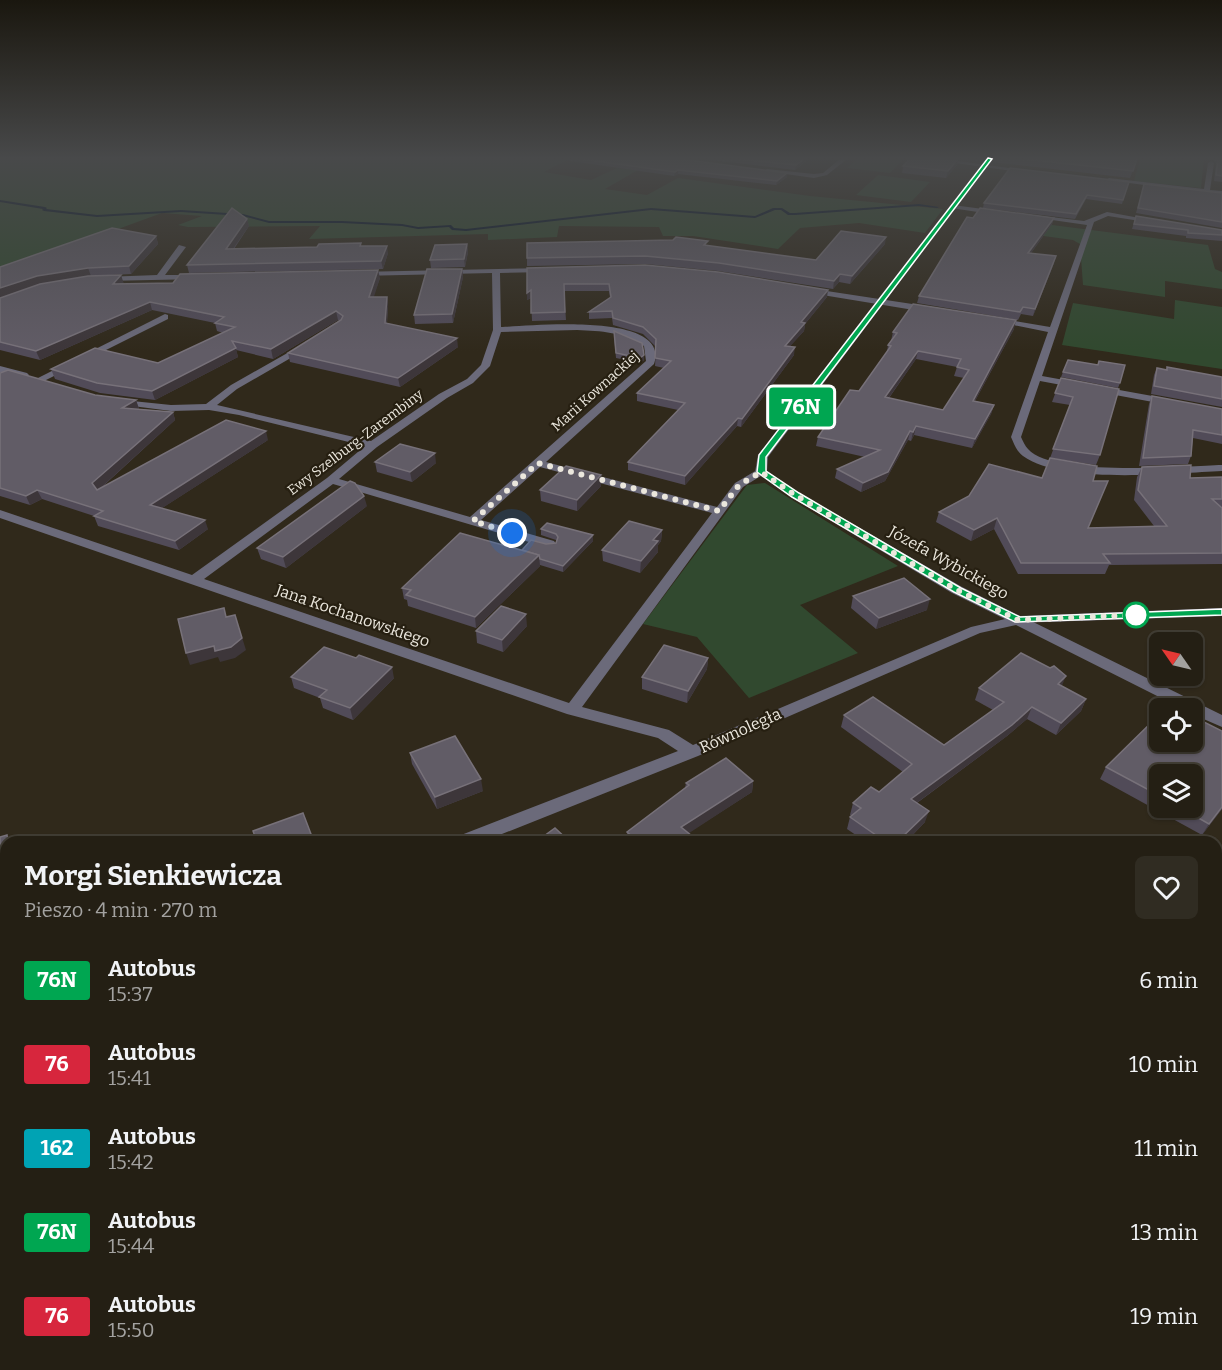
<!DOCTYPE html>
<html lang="pl">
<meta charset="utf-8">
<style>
:root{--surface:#241f14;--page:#302c22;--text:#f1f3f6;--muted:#a3a2a0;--line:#413d34}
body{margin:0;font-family:Bitter,serif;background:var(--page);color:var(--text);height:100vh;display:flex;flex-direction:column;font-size:22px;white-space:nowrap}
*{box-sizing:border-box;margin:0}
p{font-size:20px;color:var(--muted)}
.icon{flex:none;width:33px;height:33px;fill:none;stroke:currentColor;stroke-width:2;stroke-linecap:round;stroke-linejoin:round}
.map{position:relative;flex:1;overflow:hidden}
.panel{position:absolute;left:0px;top:836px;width:1222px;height:536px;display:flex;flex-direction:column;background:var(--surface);border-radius:18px 18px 0 0;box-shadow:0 2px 4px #0004,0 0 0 2px var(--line)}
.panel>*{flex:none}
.badge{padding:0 12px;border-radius:4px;font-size:21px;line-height:39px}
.needle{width:39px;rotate:304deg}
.tools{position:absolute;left:1149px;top:632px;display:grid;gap:12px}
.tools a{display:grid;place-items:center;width:54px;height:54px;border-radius:9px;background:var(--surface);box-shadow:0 2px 4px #0004,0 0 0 2px var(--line);font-size:30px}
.you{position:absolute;width:30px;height:30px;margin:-15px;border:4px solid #fff;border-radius:50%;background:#1a73e8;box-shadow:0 0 0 9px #1a73e833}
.map>.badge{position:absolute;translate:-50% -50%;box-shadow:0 0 0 3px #fff}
.round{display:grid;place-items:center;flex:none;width:63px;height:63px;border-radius:9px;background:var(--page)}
.summary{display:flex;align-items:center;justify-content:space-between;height:102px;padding:0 24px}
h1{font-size:28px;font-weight:700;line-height:45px}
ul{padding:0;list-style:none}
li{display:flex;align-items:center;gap:18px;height:84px;padding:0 24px}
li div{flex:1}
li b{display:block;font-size:22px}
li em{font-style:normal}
li .badge{min-width:66px;font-weight:700;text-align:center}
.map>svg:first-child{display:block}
.built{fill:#3a2f1a}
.green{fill:#31492f}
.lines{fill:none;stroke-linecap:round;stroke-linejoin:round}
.stream{fill:#001027;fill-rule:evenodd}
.minor{fill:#6b6a7a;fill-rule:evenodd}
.tertiary{fill:#6b6a7a;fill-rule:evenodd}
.wall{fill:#514b58;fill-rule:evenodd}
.shaded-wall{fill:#3d363a}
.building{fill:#615c66;stroke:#777179;stroke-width:1.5;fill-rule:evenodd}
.line{fill:#00a651;stroke:#fff;stroke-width:1.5}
.walk{stroke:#ebe7dd;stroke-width:6;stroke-dasharray:0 10.8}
.stop-dot{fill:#fff;stroke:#00a651;stroke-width:3}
.labels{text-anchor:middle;stroke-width:4.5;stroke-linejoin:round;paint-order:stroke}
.far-street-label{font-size:14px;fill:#ebe7dd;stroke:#261f11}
.street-label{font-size:16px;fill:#ebe7dd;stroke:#261f11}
</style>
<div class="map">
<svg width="1222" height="1370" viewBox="0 0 1222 1370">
<rect width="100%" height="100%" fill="#30291b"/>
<polygon class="built" points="1002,159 1142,159 1136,181 998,165"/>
<g class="green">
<polygon points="0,159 569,159 544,172 591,180 617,168 638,170 605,189 647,195 678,178 810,196 943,209 925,233 859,223 800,228 778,249 693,236 663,236 659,227 559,226 557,237 488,240 488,234 309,239 320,226 188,227 178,225 202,216 162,213 0,272"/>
<polygon points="857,159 903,160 890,173 847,168"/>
<polygon points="1140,159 1204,159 1201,188 1134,181"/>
<polygon points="878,175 930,182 911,202 856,195"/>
<polygon points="1021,221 1208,245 1215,269 1222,272 1222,289 1165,281 1165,297 1083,285 1080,244 1073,240 1015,232"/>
<polygon points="1175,300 1222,307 1222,369 1062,345 1073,303 1174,319"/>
<polygon points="765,483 898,566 800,605 858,653 749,698 697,637 643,624 747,485"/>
</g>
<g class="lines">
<polygon class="stream" points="0,200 45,207 47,208 46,209 97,215 181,210 243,214 269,221 342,221 402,224 418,227 451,225 454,228 466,229 651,208 755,216 773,208 782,208 790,213 795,213 919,204 939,207 937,208 919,206 795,215 788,215 781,210 775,210 755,218 651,210 466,231 452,230 449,227 418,229 402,226 342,223 269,223 243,216 181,212 97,217 44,211 42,210 43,209 0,202"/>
<g class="minor">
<polygon points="840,159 847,159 827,175 814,178 764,171 767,169 814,174 823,173"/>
<polygon points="926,159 943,159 1031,171 1028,173"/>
<polygon points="1211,161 1214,163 1210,190 1222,191 1222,195 1106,180 1109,178 1204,189 1208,163"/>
<polygon points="953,205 998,211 1001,213 998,215 951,208"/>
<path d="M1107 212 1156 221 1153 223 1108 216 1094 222 1042 376 1169 399 1174 402 1169 405 1040 381 1021 437C1023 441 1025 446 1028 449 1052 477 1184 466 1222 465V471C1172 473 1064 485 1023 456 1017 452 1014 444 1011 437L1048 332 993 321 997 318 1050 327 1087 225 1031 217 1034 215 1084 221Z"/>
<polygon points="179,245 186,247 165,275 197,275 201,277 200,279 104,281 100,279 104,277 157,275"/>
<path d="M548 268V272H545L500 273 501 327C528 326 672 311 654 364L546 462 717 507 735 483 757 470 761 469 767 472 743 487 582 707 669 730 693 745 971 627 1018 616 1023 617 1222 715V727L1192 714V708H1181L1016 625 980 633 698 756 482 842H453L456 837 678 751 658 738 567 714 0 518V510L192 575 327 478 365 446 239 415 209 410 171 411 117 404 113 403V399L171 405 206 404 231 385 305 343 310 346 308 348 237 389 217 405 371 441 439 394 467 379 481 365 493 330 492 273 359 276H356V272ZM577 330C601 331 624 332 644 346L646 361 470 517 339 479 377 447 447 398 473 383 490 366 501 332ZM540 467 712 513 569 703 204 579 333 484 546 547H554L556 544 554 541 481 520Z"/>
<polygon points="807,288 932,307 936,310 932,313 804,292 803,290"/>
<polygon points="165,314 168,315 168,319 44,381 36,379"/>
<polygon points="0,366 27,373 29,375 24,378 0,372"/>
<polygon points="6,1013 6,1033 0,1036 0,1016"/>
</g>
<polygon class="tertiary" points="986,159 992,159 768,457 767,471 799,493 962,587 1020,616 1222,608 1222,616 1013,623 952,593 791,497 755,472 758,455"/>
</g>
<g class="wall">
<polygon points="570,159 681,159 787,177 776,185 678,174 674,176 570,161"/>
<polygon points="704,159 809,159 795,170"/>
<polygon points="907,159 958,159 957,165 946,178 902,173 903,166 906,164"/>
<polygon points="962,159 984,159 981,161"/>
<polygon points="993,159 1137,159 1130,178 992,162"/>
<polygon points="1212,159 1222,159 1222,182 1214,181 1216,163"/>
<polygon points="1129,182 1122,204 1086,199 1075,219 983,208 984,203"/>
<polygon points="1144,184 1222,193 1222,228 1136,213"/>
<polygon points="1136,216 1222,230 1222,241 1186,238 1186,236 1132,229"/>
<polygon points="973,218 1054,218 1052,224 1031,253 1054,263 1033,316 1021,314 1018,320 917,303 919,296"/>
<polygon points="247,219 249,226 234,249 362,246 388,253 383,269 189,273 187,265"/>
<polygon points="156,236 158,244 131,274 89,276 124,284 123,284 380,278 373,297 387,297 388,306 387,323 458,347 400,387 290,362 288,353 339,321 338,320 273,359 236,350 238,357 155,400 100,393 55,379 51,369 158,363 223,333 217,331 215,323 152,310 40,360 0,350 0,298"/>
<polygon points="527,243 708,246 816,260 885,244 850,284 839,282 833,289 718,271 645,264 527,266"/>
<polygon points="467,244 468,252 465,267 431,268 430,260"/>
<polygon points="527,268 827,297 805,324 804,331 790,346 794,355 741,427 737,426 685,485 628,470 628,462 678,410 637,401 637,393 664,368 655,366 656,347 643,334 613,325 612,318 589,319 589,312 610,298 609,291 564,291 566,320 532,321 531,298 527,300"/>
<polygon points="462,269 463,277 453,323 415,324 414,315"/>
<path d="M1014 329 975 401 994 405 991 414 972 448 914 435 911 441 908 440 885 481 861 492 835 478 837 469 865 457 816 446 818 437 859 391 887 352 888 345 891 341 893 332ZM916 359 957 367 954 376 964 378 943 410 889 398Z"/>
<polygon points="614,336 644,360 640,363 616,358"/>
<polygon points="1068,360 1098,365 1120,383 1118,388 1061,377"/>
<polygon points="1167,367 1222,377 1222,407 1151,394 1154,375 1157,368 1166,370"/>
<polygon points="0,373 95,395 136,400 139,409 173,412 175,420 101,488 268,440 162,508 208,529 179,550 98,526 94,516 42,499 30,505 0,496"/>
<polygon points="1061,378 1119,389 1100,455 1096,465 1050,458 1070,405 1052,402"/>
<polygon points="1152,396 1222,409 1222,444 1193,438 1191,456 1188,464 1139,466 1149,404"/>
<polygon points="375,462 436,463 412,482 377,472"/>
<polygon points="1142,467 1190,478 1222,477 1222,564 1109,565 1105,574 1018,574 994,529 971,541 936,522 939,512 1042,478 1093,481 1088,528 1154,526 1134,500 1137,477"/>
<polygon points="601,475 601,486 577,511 541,501 540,490"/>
<polygon points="367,506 286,568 261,559 257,548"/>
<polygon points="541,529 593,541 563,572 540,565 540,566 476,628 408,606 407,600 404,599 402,588 522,550 546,544 556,543 556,540 541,535"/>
<polygon points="662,530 661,541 658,545 658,552 640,573 603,561 602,550"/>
<polygon points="853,596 927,610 876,629 851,608"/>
<polygon points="527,626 503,652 477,643 476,631"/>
<polygon points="356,658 394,678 353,720 323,708 320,698 294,688 291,677"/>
<polygon points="708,658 707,669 687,703 642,689 642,677"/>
<polygon points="1062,686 1086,699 1081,711 1056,735 1027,719 1007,736 917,803 925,822 906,842 866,842 847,829 850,817 852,816 850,815 853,803 879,792 903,772 841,727 844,715 944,745 993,710 975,700 979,688"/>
<path d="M1222 731V809L1202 835 1100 779 1106 767ZM1160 774 1192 807H1160Z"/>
<polygon points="410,753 483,791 437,809 412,764"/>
<polygon points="753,781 752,792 688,833 697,840 697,842 627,842 627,832 685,788 686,783"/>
</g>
<g class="shaded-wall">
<polygon points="804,159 809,159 795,170 796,165"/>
<polygon points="958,159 957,165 946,178 948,171"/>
<polygon points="678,170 678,174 674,176 675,172"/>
<polygon points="787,173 787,177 776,185 777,181"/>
<polygon points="1054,218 1052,224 1026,260 1028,253"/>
<polygon points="247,219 249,226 228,256 226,249"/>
<polygon points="156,236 158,244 131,274 129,266"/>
<polygon points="886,237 885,244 850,284 852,276"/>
<polygon points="467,244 468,252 465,267 464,259"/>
<polygon points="387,246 388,253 383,269 381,261"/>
<polygon points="1056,256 1054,263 1033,316 1035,309"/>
<polygon points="88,268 91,276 0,298 0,288 37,276"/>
<polygon points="462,269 463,277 453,323 452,314"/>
<polygon points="378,270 380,278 371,306 369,297"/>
<polygon points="840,274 839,282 833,289 834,281"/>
<polygon points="121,275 124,284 116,293 113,284"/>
<polygon points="531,290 531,298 527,300 527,293"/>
<polygon points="828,290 827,297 805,324 804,331 784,353 785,346 801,322"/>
<polygon points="387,297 388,306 386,332 385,323"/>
<polygon points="150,302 152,310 40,360 36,351"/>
<polygon points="336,311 338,320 273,359 271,349"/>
<polygon points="1016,320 1014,329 970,410 973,401"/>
<polygon points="457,338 458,347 400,387 398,378"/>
<polygon points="795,347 794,355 741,427 742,419"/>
<polygon points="236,348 238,357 155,400 152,391"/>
<polygon points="918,351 916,359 883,406 885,397"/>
<polygon points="644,355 644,360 640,363 640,358"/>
<polygon points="136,400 139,409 122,408"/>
<polygon points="994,405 991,414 972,448 975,439"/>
<polygon points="173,412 175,420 96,492 92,483"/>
<polygon points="738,418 737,426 685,485 685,476"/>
<polygon points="916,426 914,435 911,441 913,432"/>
<polygon points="266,431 268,440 153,514 150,505"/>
<polygon points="910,431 908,440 885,481 861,492 863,483"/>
<polygon points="435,453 436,463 412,482 410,472"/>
<polygon points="601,475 601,486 577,511 577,500"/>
<polygon points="37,490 42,499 30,505 26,496"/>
<polygon points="364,496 367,506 286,568 283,557"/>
<polygon points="997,518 994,529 971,541 974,530"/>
<polygon points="205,520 208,529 179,550 175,541"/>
<polygon points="662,530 661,541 658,545 658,552 640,573 641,561 653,540"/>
<polygon points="593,535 593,541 563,572 563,566"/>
<polygon points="539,555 540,566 476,628 475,617"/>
<polygon points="930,599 927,610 876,629 879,618"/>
<polygon points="526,614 527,626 503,652 502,640"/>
<polygon points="235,615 246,650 235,658 220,662 218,657 190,665 186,653"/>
<polygon points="708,658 707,669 687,703 688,691"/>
<polygon points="392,667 394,678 353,720 350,708"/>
<polygon points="1066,676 1061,688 1058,684"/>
<polygon points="1086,699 1081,711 1056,735 1061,723"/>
<polygon points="1032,707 1027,719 1007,736 907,810 911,799"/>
<polygon points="481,779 483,791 437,809 435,797"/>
<polygon points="753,781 752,792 680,839 681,827"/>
<polygon points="1222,807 1222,809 1202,835 1209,824"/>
<polygon points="929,811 925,822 906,842 897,842"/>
<polygon points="6,925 6,938 0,940 0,927"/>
</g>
<g class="building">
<polygon points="581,159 681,159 787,173 777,181 678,170 675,172"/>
<polygon points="739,159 804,159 796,165"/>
<polygon points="907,159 958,159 948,171 903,166 910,159"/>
<polygon points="1024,159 1137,159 1133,171"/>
<polygon points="1218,159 1222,159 1222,176 1216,175"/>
<polygon points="1010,168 1129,182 1123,200 1087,195 1076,214 984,203"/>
<polygon points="1144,184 1222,193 1222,222 1138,208"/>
<polygon points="232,208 247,219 226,249 317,247 319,244 361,243 360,246 387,246 381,261 187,265"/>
<polygon points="980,208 1054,218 1028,253 1056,256 1035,309 1023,307 1020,312 919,296 967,217 973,218"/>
<polygon points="1136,216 1222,230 1222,235 1188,233 1188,230 1134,224"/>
<polygon points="112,228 156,236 129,266 88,268 37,276 0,288 0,267"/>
<polygon points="841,231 886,237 852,276 840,274 834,281 719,263 645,256 527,258 527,243 673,240 676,237 708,241 704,245 816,260"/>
<polygon points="467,244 464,259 430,260 435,245"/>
<polygon points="645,265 718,272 828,290 801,322 805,323 785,346 795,347 742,419 738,418 685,476 628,462 685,403 637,393 671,361 655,358 656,339 643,327 613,318 612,311 589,312 611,297 609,284 564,284 565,312 531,313 531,290 527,293 527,268"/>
<polygon points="427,269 462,269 452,314 414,315"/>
<polygon points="378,270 369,297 387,297 385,323 457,338 398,378 288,353 341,320 343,316 336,311 271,349 232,341 236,348 152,391 97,383 51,369 95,348 158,363 235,327 215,323 224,317 150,302 36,351 0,342 0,298 40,284 88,276 121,275 113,284 173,283 180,274"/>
<path d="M913 304 1016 320 973 401 994 405 975 439 916 426 913 432 910 431 888 472 863 483 837 469 880 450 818 437 850 390 859 391 891 346 888 345 897 333 893 332ZM918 351 961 359 957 367 969 370 943 410 885 397Z"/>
<polygon points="614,331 642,343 644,355 640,358 616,353"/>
<polygon points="1068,360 1098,365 1099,361 1125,365 1120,383 1063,372"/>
<polygon points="1167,367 1222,377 1222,399 1154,386 1157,368 1167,370"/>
<polygon points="8,370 95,395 136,400 122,408 173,412 92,483 97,490 226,420 266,431 150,505 205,520 175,541 94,516 103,511 37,490 26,496 0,488 0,373"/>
<polygon points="1061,378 1119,389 1100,455 1053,449 1073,397 1055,393"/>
<polygon points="1152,396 1222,409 1222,435 1193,430 1191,456 1143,458"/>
<polygon points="400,444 435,453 410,472 375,462"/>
<polygon points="1050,458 1097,466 1093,481 1108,481 1088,528 1167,526 1138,490 1142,467 1191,465 1190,478 1222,477 1222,499 1212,499 1222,508 1222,553 1103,554 1110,563 1021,563 997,518 974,530 939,512 969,496 989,464 1042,478"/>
<polygon points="566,466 601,475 577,500 540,490"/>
<polygon points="350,481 355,483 364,496 283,557 257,548"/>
<polygon points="629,521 662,530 653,540 658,541 641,561 602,550"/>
<polygon points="547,523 593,535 563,566 540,559 539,555 522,550 531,540 546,544 556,543 558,537 556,534 541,529"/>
<polygon points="460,533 539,555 475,617 406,595 411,590 402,588"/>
<polygon points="904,578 930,599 879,618 853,596"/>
<polygon points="501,606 526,614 502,640 476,631"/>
<polygon points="224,608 226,617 235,615 242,638 231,647 215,651 214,646 186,653 178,619"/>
<polygon points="664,645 708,658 688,691 642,677"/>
<polygon points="324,647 356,658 359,655 392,667 350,708 319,697 327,690 291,677"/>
<polygon points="1021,653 1050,668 1054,666 1066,676 1058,684 1086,699 1061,723 1032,707 1012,725 911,799 929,811 897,842 886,842 850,817 861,808 853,803 871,787 879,792 912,764 844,715 873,697 944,745 1004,702 979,688"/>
<polygon points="1169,704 1176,708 1165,708"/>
<polygon points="1160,714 1160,741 1192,741 1192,716 1222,731 1222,807 1209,824 1179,807 1192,807 1192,774 1160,774 1160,796 1106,767"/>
<polygon points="455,736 481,779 435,797 410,753"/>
<polygon points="726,758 753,781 681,827 697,840 695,842 639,842 627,832 689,785 686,783"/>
<polygon points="303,813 314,842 257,842 253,831"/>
<polygon points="555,828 570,842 536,842"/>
<polygon points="7,835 8,842 6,842 6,925 0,927 0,837"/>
<polygon points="6,1109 6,1145 0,1131 0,1113"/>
<polygon points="579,1365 638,1365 642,1370 576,1370"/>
<polygon points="662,1365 674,1365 678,1370 657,1370"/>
<polygon points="750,1365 840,1365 845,1370 747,1370"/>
</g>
<linearGradient id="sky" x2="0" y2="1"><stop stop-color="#1a170f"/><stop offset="0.45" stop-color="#48494a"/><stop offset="1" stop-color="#48494a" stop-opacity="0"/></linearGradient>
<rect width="1222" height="351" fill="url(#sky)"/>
<polygon class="line" points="988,158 992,159 766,457 766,471 799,493 961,588 1020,617 1222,609 1222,615 1015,622 954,592 792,497 757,472 759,455"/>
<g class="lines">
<polyline class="walk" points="512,533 473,521 538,463 719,511 739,485 761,472 795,495 957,590 1018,620 1136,615"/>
</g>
<circle class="stop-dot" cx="1136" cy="615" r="12"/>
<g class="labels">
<g class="far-street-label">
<text transform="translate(595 391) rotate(-42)" y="5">Marii Kownackiej</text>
<text transform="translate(355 442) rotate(-37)" y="5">Ewy Szelburg-Zarembiny</text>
</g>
<g class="street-label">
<text transform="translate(949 562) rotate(29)" y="6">Józefa Wybickiego</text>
<text transform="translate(353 615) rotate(19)" y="6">Jana Kochanowskiego</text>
<text transform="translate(740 730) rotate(-24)" y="6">Równoległa</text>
</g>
</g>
</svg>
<div class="tools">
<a><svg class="needle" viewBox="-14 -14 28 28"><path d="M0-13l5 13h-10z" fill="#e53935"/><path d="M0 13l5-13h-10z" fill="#a3a2a0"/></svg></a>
<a><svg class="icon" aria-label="locate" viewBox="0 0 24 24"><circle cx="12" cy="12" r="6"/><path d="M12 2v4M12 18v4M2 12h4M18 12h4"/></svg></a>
<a><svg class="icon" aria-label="layers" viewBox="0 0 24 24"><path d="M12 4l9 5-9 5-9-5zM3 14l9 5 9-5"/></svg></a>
</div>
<div class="you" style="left:512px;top:533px"></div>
<b class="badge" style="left:801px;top:407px;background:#00a651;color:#fff">76N</b>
<section class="panel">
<div class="summary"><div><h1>Morgi Sienkiewicza</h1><p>Pieszo · 4 min · 270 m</p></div><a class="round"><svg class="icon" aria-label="heart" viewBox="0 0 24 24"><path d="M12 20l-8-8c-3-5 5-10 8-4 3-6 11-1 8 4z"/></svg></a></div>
<ul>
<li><span class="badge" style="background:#00a651;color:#fff">76N</span><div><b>Autobus</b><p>15:37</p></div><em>6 min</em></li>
<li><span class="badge" style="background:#d7263d;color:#fff">76</span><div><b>Autobus</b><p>15:41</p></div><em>10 min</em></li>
<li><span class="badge" style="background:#00a3b4;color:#fff">162</span><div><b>Autobus</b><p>15:42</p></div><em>11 min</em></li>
<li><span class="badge" style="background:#00a651;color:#fff">76N</span><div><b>Autobus</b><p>15:44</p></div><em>13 min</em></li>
<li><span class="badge" style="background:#d7263d;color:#fff">76</span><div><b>Autobus</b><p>15:50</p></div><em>19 min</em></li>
</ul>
</section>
</div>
